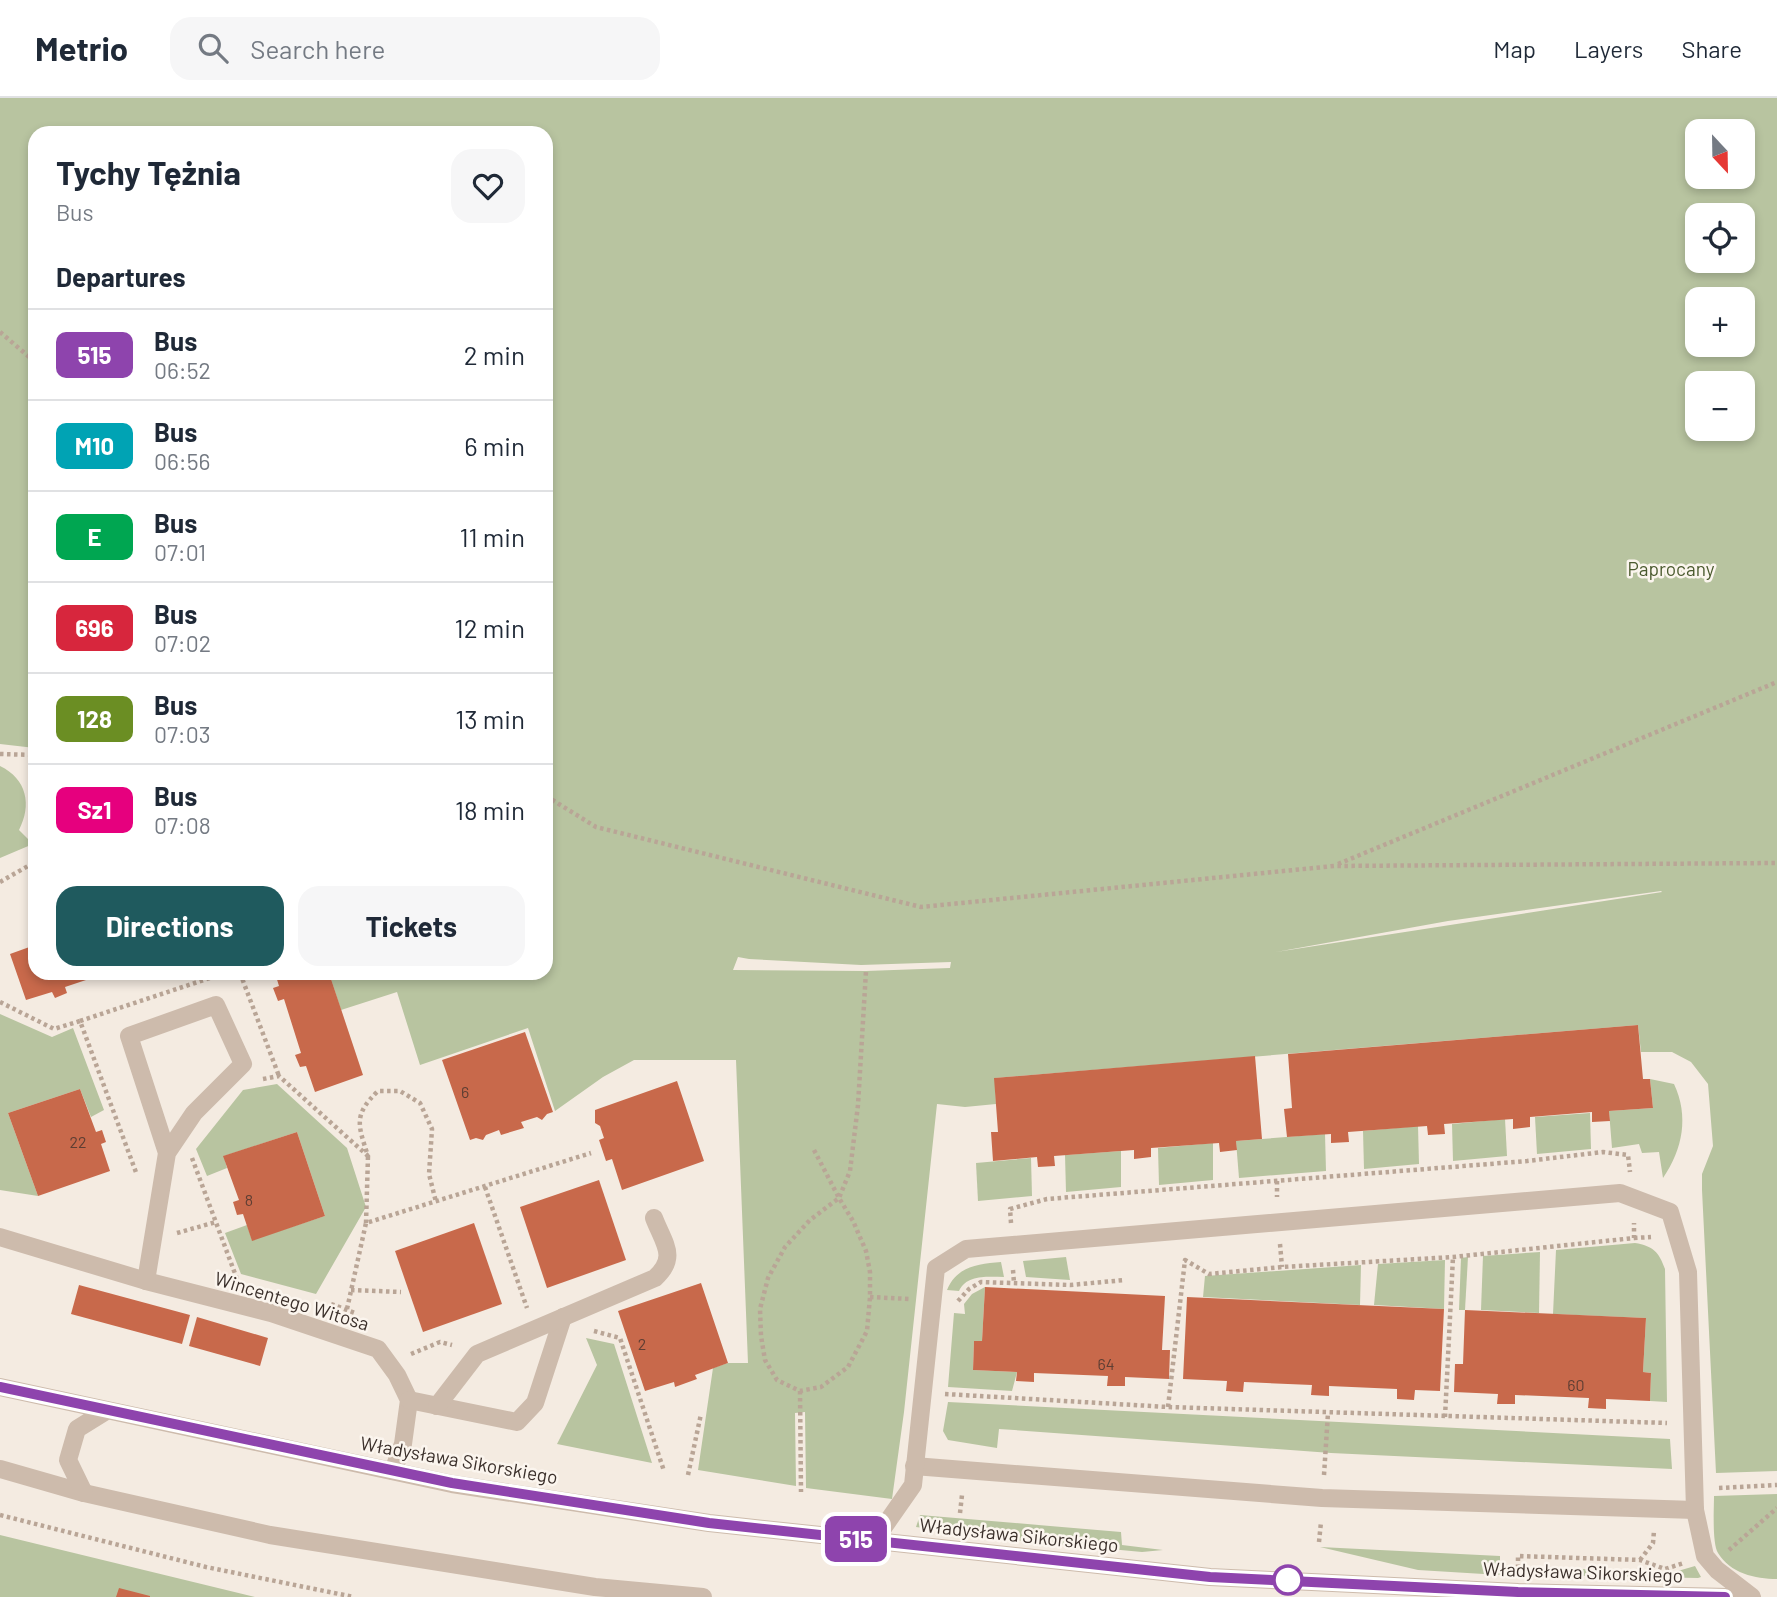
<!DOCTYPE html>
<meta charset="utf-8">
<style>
:root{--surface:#fff;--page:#f6f6f7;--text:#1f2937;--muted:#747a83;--line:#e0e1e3;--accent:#1f5a5e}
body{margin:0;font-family:Barlow,sans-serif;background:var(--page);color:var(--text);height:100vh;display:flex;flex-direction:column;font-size:26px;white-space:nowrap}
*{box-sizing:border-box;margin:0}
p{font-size:23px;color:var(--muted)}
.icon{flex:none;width:38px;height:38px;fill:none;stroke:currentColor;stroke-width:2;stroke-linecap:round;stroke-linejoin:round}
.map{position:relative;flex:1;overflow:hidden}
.details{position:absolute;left:28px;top:28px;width:525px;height:854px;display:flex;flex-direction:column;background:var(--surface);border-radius:21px;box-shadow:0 4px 10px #0003}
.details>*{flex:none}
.badge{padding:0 14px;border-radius:10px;font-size:24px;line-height:46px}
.needle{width:46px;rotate:158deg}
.tools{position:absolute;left:1685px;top:21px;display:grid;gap:14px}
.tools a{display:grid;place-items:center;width:70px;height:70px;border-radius:14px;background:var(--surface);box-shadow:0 4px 10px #0003;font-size:35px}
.map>.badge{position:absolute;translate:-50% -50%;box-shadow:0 0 0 4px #fff}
h2{padding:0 28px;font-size:26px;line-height:63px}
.round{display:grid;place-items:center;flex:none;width:74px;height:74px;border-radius:21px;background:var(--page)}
.summary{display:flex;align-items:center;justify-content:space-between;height:119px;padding:0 28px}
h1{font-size:33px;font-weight:700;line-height:52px}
.primary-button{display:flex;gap:14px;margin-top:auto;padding:14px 28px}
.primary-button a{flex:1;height:80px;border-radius:21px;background:var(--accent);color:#fff;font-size:28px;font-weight:700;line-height:80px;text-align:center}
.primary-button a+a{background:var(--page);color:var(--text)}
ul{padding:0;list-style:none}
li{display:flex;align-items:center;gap:21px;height:91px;padding:0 28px;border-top:2px solid var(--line)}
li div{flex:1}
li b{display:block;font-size:26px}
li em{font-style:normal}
li .badge{min-width:77px;font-weight:700;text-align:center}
header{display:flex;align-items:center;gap:42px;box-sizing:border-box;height:98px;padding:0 35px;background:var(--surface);border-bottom:2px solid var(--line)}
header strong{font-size:33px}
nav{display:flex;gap:38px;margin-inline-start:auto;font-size:24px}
.search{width:490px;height:63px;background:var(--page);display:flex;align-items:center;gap:18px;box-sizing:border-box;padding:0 24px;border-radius:21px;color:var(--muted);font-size:26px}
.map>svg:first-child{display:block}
.green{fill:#b8c4a0;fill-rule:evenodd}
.building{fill:#c8694b}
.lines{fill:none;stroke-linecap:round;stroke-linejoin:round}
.path{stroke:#b9a596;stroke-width:4.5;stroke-dasharray:3.5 3.5;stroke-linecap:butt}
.minor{stroke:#cdbbac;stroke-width:18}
.line-casing{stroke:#fff;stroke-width:16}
.line{stroke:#8e44ad;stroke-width:10}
.stop-dot{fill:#fff;stroke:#8e44ad;stroke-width:3.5}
.labels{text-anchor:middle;stroke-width:5;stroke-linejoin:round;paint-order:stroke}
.number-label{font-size:16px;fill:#5e3e33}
.park-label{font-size:19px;fill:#4a5a2e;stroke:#fbf5ee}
.street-label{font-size:19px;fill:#3b302b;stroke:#fbf5ee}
</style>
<header>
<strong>Metrio</strong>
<div class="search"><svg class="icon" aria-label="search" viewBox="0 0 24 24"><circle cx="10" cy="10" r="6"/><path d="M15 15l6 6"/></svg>Search here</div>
<nav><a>Map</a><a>Layers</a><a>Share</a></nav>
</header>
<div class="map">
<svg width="1777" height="1499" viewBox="0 0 1777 1499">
<rect width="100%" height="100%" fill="#f4ebe1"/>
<g class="green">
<path d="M0 0H1777V1373L1716 1375 1702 1092V1076L1713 1048 1708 986 1691 964 1672 954H1641L1638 927 995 980 996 1006 965 1009 937 1006 904 1314 892 1401 806 1390 805 1314 795 1315 796 1388 698 1372 713 1270 728 1265H748L736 962H634L603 979 555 1013 528 930 420 967 397 894 341 912 329 875H546V35H35V650L0 646ZM1698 33H1743V79H1698ZM1698 117H1743V163H1698ZM1698 201H1743V247H1698ZM1698 285H1743V331H1698ZM1661 793 1662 794 1276 854 1448 823ZM738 859 749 861 861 867 951 864 950 870 866 873 733 872Z"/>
<path d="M0 668C27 681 32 707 19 732L33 746 0 760Z"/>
<polygon points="0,916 52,939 73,930 104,1012 91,1019 80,991 8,1015 38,1098 0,1092"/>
<path d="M1650 981 1674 986C1689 1018 1683 1051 1663 1080L1659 1054 1642 1055 1639 1046 1612 1050 1609 1013 1653 1010Z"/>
<polygon points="277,986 347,1050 366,1109 316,1196 241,1176 225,1135 247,1127 252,1142 325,1118 297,1034 224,1058 227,1070 207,1078 196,1051 243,992"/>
<polygon points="1590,1015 1591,1051 1537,1056 1535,1019"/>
<polygon points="1505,1021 1507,1058 1453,1063 1452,1026"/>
<polygon points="1418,1028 1419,1066 1364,1071 1363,1033"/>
<polygon points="1325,1036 1326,1073 1239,1080 1236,1043"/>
<polygon points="1213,1045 1213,1082 1159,1087 1158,1050"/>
<polygon points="1121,1053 1121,1089 1066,1094 1065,1057"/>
<polygon points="1031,1060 1032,1098 978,1103 976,1065"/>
<path d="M1635 1145C1653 1148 1659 1154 1665 1171L1667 1304 1650 1303 1651 1275 1643 1274 1646 1220 1553 1216 1556 1152Z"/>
<polygon points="1540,1154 1539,1215 1481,1212 1483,1158"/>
<polygon points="1066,1159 1070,1182 1026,1179 1023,1163"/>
<polygon points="1468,1159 1465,1212 1459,1212 1461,1160"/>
<polygon points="1445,1162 1444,1211 1374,1207 1378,1166"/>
<path d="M1001 1164 1004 1179C988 1179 967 1176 959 1193L947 1192C957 1168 978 1166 1001 1164Z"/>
<polygon points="1361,1167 1360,1207 1203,1199 1205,1178"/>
<polygon points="985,1189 982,1243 974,1243 973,1272 1017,1274 1012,1293 948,1289 954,1215 965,1216 964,1206 972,1196"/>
<polygon points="586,1240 614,1246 652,1365 557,1346 597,1267"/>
<polygon points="948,1304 1670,1341 1672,1371 1331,1355 999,1331 997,1350 948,1342 943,1333"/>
<path d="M1777 1396V1481C1755 1481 1730 1475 1718 1455 1712 1445 1714 1411 1714 1398Z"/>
<polygon points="920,1417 1121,1434 1122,1447 1163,1452 1142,1454 1002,1441 916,1429"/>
<polygon points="0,1437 255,1499 0,1499"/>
<polygon points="1320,1449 1500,1458 1500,1477 1418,1472"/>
<polygon points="1695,1468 1701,1479 1698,1480 1535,1477 1537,1469 1671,1475"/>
</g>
<g class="building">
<polygon points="35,847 35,875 91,875 92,880 65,889 67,895 55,900 52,894 26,902 10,856"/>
<polygon points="275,875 329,875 363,977 315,994 306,968 300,969 295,957 301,955 284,901 278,903 273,890 279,888"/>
<polygon points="1638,927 1643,981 1650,981 1653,1010 1609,1013 1610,1023 1592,1024 1592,1014 1530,1019 1530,1029 1513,1031 1513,1021 1444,1026 1445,1036 1428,1037 1427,1028 1348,1034 1349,1044 1331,1045 1331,1036 1287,1039 1284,1011 1292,1010 1288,956"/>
<polygon points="525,934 553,1014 547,1016 542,1022 537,1019 521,1024 524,1030 501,1037 499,1032 486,1037 483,1042 476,1040 470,1042 442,962"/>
<polygon points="1255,958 1262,1041 1236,1043 1237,1052 1220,1054 1219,1045 1151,1050 1151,1059 1134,1061 1134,1052 1054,1058 1055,1068 1038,1069 1037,1059 993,1063 991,1034 998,1034 994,980"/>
<polygon points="677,983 704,1063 622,1092 612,1061 606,1063 599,1042 604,1040 600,1028 595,1025 595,1012"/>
<polygon points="80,991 96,1034 102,1032 106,1044 101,1046 110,1073 38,1098 8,1015"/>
<polygon points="297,1034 325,1118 252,1143 243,1116 237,1117 233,1104 239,1102 223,1058"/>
<polygon points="599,1082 626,1162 547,1190 520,1109"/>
<polygon points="474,1125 502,1206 423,1234 395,1153"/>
<polygon points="701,1185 728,1265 695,1277 697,1281 675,1289 674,1284 645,1293 618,1213"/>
<polygon points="79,1187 190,1217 182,1246 71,1216"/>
<polygon points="985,1189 1165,1198 1162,1252 1170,1252 1169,1281 1125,1279 1125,1288 1107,1288 1108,1278 1034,1275 1034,1284 1016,1283 1017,1274 973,1272 974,1243 982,1243"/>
<polygon points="1187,1199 1444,1211 1440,1293 1415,1292 1414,1302 1397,1301 1397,1291 1329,1288 1329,1298 1311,1297 1312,1287 1244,1284 1243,1294 1226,1293 1227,1283 1183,1281"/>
<polygon points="1465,1212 1646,1220 1643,1274 1651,1275 1650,1303 1606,1301 1606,1311 1588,1310 1589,1300 1515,1297 1515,1306 1497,1306 1498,1296 1454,1294 1455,1266 1463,1266"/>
<polygon points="197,1219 268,1240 260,1268 189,1248"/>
<polygon points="119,1490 150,1498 150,1499 116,1499"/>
</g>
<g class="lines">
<g class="path">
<polyline points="0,234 35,264"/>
<polyline points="0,656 35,657"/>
<polyline points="546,698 596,729 921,809 1334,768 1777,765"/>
<polyline points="1338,766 1777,584"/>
<polyline points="0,784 35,764"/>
<polyline points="240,875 279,978"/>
<polyline points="0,904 54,931 80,923 137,1077"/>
<polyline points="80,923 225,875"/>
<path d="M263 981 279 978 368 1058C358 1027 353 1017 378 993H400L420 1005 432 1031 429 1076 436 1104"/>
<polyline points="814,1052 839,1100 853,1123 866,1153 870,1174 870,1199 867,1233 848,1269 821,1289 800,1293 777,1282 765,1262 761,1238 760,1211 768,1180 785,1149 810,1122 839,1100 850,1073 858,1007 866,873"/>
<polyline points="192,1060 237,1181"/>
<polyline points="1277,1083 1277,1099"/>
<polyline points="485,1089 527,1210"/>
<polyline points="366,1125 368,1058"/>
<polyline points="1011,1125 1010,1111 1047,1101 1527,1063 1603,1054 1628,1057 1630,1074"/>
<polyline points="177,1135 216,1124"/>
<polyline points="1634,1140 1651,1139"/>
<polyline points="1280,1146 1282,1169"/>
<polyline points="1013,1172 1014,1185"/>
<polyline points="351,1192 401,1194"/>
<polyline points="870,1199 909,1201"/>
<polyline points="958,1203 969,1191 981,1184 1070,1187 1125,1182"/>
<polyline points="331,1206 355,1215"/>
<polyline points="347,1211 366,1125 591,1055"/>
<polyline points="594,1233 620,1240 664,1373"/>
<polyline points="411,1256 440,1244 452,1247"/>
<polyline points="800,1293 801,1394"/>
<polyline points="945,1296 1168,1309 1667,1325"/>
<polyline points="1168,1309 1185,1162 1209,1176 1282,1169 1453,1159 1634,1140 1634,1125"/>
<polyline points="1445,1319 1453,1159"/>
<polyline points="688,1377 701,1316"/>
<polyline points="1324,1377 1328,1315"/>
<polyline points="1719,1390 1777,1387"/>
<polyline points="960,1415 962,1397"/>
<polyline points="0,1417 206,1469 354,1499"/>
<polyline points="1319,1444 1321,1424"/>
<polyline points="1729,1452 1777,1410"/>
<polyline points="1640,1462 1653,1445 1654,1433"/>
<polyline points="1518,1470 1518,1458 1640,1462 1665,1471 1684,1465"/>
</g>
<g class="minor">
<polyline points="0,1139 146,1183 271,1215 378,1251 397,1277 409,1302 403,1346 393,1373"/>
<polyline points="146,1183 167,1055 194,1015 243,966 216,907 129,938 167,1055"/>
<polyline points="0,1289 452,1386 709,1425 1210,1479 1518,1494 1728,1499"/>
<polyline points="409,1302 517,1324 535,1305 563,1219"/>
<path d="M437 1308 477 1256 655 1180C678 1159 664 1146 654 1120"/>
<polyline points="914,1368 1322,1400 1695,1412"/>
<polyline points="0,1371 84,1395 270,1437 595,1489 703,1499"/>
<polyline points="84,1395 68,1362 77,1331 106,1313"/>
<polyline points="874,1443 913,1387 936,1170 966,1151 1620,1095 1670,1114 1688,1174 1695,1412 1705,1458 1717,1472 1752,1499"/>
</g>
</g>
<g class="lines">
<g class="line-casing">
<polyline id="line" points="0,1289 452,1385 709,1425 1210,1479 1518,1494 1725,1499"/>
</g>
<use href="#line" class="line"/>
</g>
<circle class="stop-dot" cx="1288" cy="1482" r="14"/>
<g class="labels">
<g class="number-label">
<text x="465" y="1000">6</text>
<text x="78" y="1050">22</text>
<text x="249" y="1108">8</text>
<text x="642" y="1252">2</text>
<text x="1106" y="1272">64</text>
<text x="1576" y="1293">60</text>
</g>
<g class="park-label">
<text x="1671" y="478">Paprocany</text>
</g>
<g class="street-label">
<text transform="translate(292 1203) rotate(17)" y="7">Wincentego Witosa</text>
<text transform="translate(459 1362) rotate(10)" y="7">Władysława Sikorskiego</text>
<text transform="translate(1019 1437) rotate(6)" y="7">Władysława Sikorskiego</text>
<text transform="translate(1583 1474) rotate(2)" y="7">Władysława Sikorskiego</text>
</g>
</g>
</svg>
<div class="tools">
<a><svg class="needle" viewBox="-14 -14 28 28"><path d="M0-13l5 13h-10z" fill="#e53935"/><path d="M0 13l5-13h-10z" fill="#747a83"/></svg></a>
<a><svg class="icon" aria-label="locate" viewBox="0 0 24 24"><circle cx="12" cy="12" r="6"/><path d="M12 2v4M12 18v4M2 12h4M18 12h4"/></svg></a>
<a>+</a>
<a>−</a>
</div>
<b class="badge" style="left:856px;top:1441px;background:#8e44ad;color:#fff">515</b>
<section class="details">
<div class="summary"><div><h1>Tychy Tężnia</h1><p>Bus</p></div><a class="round"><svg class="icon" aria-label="heart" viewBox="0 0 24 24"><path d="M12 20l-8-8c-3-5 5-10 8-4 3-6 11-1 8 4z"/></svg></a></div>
<h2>Departures</h2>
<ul>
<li><span class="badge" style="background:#8e44ad;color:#fff">515</span><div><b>Bus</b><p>06:52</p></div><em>2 min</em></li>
<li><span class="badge" style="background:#00a3b4;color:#fff">M10</span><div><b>Bus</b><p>06:56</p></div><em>6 min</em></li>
<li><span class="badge" style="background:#00a651;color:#fff">E</span><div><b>Bus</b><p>07:01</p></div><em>11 min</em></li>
<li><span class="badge" style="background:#d7263d;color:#fff">696</span><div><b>Bus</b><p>07:02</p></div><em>12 min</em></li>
<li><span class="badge" style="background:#6b8e23;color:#fff">128</span><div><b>Bus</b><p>07:03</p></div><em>13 min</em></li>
<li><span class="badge" style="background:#e6007e;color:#fff">Sz1</span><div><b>Bus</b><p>07:08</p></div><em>18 min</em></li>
</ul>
<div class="primary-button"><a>Directions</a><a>Tickets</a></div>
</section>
</div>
